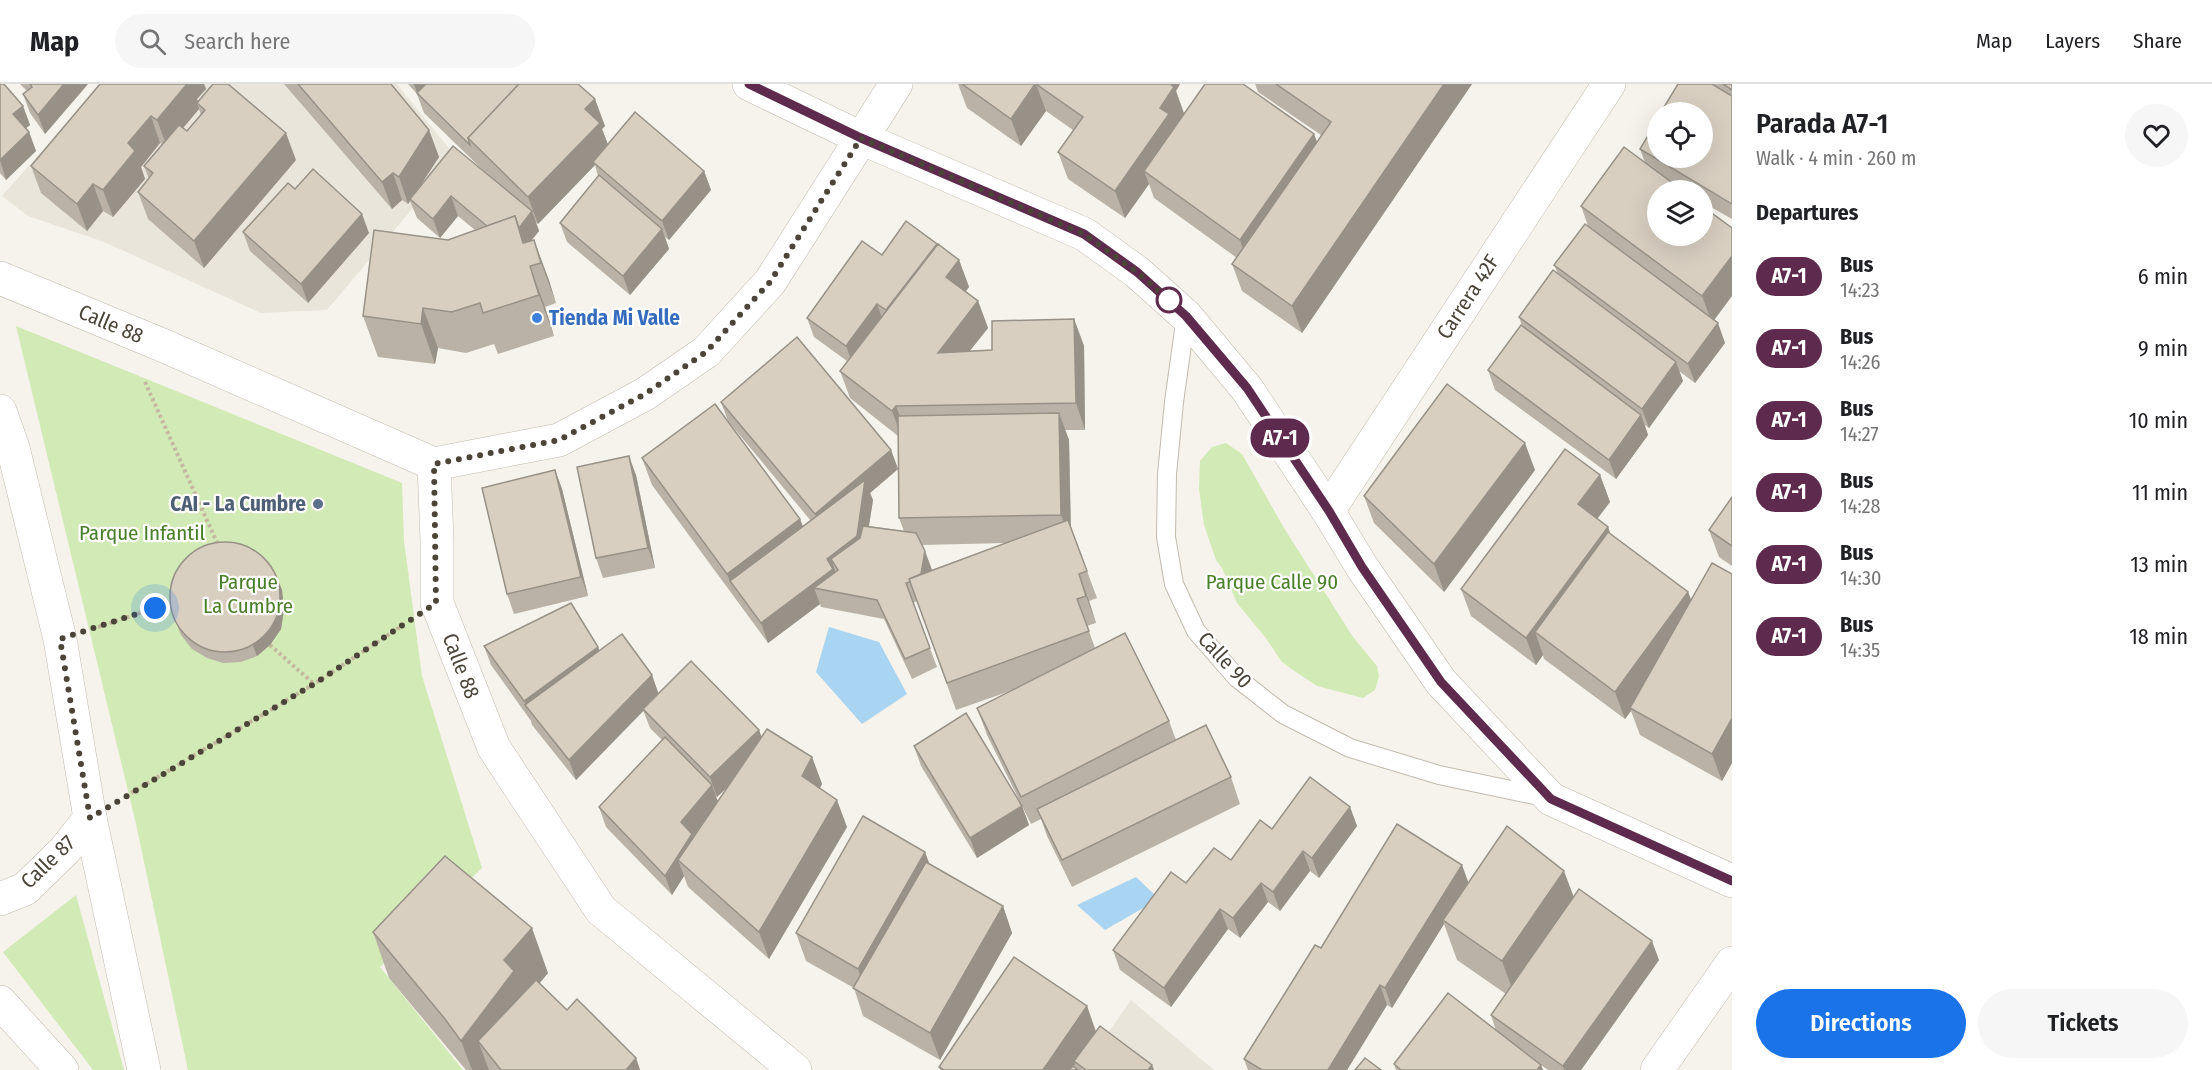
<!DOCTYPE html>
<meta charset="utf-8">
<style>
:root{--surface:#fff;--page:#f6f6f6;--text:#202124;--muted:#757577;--line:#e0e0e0;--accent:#1a73e8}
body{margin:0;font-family:"Fira Sans Condensed",sans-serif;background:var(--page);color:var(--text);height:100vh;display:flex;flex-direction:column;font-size:22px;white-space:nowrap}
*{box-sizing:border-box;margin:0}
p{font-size:20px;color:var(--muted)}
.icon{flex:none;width:33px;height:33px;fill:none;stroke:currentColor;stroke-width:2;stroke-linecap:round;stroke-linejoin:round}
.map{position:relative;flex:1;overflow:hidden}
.side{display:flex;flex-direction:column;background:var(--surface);width:480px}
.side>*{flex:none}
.badge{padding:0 12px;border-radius:20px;font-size:21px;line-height:39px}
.fabs{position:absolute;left:1647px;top:18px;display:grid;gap:12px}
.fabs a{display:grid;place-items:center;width:66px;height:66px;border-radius:50%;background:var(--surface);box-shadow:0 6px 24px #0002;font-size:30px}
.you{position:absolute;width:30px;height:30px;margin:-15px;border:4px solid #fff;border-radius:50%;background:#1a73e8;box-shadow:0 0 0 9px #1a73e833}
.map>.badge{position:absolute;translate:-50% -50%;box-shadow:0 0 0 3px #fff}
h2{padding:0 24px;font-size:22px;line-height:54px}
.round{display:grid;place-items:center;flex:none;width:63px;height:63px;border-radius:32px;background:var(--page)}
.head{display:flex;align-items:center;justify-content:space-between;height:102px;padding:0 24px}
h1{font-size:28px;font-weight:600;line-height:45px}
.cta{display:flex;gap:12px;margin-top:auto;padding:12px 24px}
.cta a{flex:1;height:69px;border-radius:36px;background:var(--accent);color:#fff;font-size:24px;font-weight:600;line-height:69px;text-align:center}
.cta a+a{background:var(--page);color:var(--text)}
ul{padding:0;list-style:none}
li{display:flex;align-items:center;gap:18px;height:72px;padding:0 24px}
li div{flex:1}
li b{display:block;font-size:22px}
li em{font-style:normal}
li .badge{min-width:66px;font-weight:700;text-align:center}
header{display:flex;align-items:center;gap:36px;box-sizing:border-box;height:84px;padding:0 30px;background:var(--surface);border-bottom:2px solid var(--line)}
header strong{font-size:28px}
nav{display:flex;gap:33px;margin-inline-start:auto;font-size:21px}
.search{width:420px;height:54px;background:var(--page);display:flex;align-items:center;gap:15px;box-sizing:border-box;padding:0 21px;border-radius:33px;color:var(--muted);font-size:22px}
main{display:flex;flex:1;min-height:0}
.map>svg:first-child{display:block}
.residential{fill:#eae5da}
.green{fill:#d2eab5}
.water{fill:#a9d4f2}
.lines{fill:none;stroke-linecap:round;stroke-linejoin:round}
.lane-casing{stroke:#c2bbae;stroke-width:20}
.street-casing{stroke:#c2bbae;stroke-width:34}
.path{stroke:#c4b79f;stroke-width:4;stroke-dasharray:3 3;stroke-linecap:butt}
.lane{stroke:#fff;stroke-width:18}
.street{stroke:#fff;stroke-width:33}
.wall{fill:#bab2a6;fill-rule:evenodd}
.shaded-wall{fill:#979187}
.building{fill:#d8cfc1;stroke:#979187;stroke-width:1.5}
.line-casing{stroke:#fff;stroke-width:14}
.line{stroke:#5e2b4e;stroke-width:9}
.walk{stroke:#4b4439;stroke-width:6;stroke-dasharray:0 10.8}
.stop-dot{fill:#fff;stroke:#5e2b4e;stroke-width:3}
.shop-dot{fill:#3f7fe0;stroke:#fff;stroke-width:2}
.service-dot{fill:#5c6f8a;stroke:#fff;stroke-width:2}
.labels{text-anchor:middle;stroke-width:4.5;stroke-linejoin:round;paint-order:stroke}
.street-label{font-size:21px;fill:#4b4439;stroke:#fff}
.shop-label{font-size:21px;font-weight:bold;fill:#366cbe;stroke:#fff;text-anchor:start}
.service-label{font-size:21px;font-weight:bold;fill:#4e5e75;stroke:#fff;text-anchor:end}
.park-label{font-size:21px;fill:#4a7f2a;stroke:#fff}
</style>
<header>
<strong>Map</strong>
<div class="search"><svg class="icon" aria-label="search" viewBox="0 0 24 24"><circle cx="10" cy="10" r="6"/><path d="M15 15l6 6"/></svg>Search here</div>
<nav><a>Map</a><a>Layers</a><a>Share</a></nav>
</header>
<main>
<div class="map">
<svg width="1732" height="986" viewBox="0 0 1732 986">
<rect width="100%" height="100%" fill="#f6f3ec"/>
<g class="residential">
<polygon points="102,0 397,0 456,73 327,226 261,229 104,158 28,132 2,112"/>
<polygon points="1131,916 1214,986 1082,986"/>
</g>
<g class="green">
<polygon points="16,242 402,399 404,457 422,592 482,784 380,883 463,986 188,986 136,740"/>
<polygon points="1226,359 1242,370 1284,444 1353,553 1377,582 1379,592 1375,606 1363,614 1317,602 1293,586 1282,578 1265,553 1237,519 1222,484 1216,476 1204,441 1199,405 1200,377 1212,363"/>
<polygon points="76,811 124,986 93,986 3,868"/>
</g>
<g class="water">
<polygon points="829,543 879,558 907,610 862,640 816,588"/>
<polygon points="1136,793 1159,815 1105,846 1077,821"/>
</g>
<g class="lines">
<g class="lane-casing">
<polyline id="lane" points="1186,232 1174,318 1167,390 1166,453 1174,500 1196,547 1237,594 1283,630 1350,664 1439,691 1544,713"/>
</g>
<g class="street-casing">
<g id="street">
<polyline points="749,0 861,54 1084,150 1137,188 1186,232 1247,305 1328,427 1362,483 1441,598 1551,715 1732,797"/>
<polyline points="0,194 162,261 434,380"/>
<polyline points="0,327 13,364 60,555 90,734 144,986"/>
<polyline points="434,380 437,457 437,519 494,664 601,826 795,986"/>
<polyline points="434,380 559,356 645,310 706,268 770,198 896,0"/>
<polyline points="1328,427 1609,0"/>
<polyline points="0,815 25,805 65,766 90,734"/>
<polyline points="0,918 62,986"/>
<polyline points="1657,986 1732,879"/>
</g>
</g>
<g class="path">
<polyline points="145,298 219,463"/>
<polyline points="98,543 173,518"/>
<polyline points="270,561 314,600"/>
<polyline points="126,712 314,600 403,541"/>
</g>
<use href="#lane" class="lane"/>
<use href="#street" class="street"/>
</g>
<g class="wall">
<polygon points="0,0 5,2 23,22 30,41 26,44 29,48 36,67 6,96 0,89"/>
<polygon points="20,0 88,0 45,50 30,29 23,10 27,7"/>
<path d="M100 0H204L206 5 197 15 198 18 296 76 204 184 148 135 138 108 149 95 144 82 162 60 160 59 141 83 145 95 113 133 103 127 87 147 41 109 31 82ZM199 25 201 31 187 47 183 44Z"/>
<polygon points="284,0 391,0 429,46 439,73 420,102 488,91 424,29 417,10 408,0 578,0 605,42 602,45 608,61 704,87 711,106 669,156 665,153 669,165 630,211 567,158 560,139 598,92 595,81 538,140 536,138 539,147 531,157 534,156 556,219 545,223 554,252 498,270 494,260 466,269 438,264 435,280 378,273 363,232 448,156 475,146 458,132 440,154 417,134 410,117 408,120 402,116 392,125"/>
<polygon points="958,0 1180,0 1176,7 1184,29 1314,50 1317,58 1321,51 1258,8 1255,0 1472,0 1302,249 1242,207 1232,180 1237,174 1154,114 1149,100 1125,134 1068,95 1058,68 1073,46 1046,27 1021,62 967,24"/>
<polygon points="1678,0 1732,0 1732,135 1702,118 1702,106 1684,106 1674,101 1702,152 1714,236 1725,259 1695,299 1679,287 1683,297 1649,344 1645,341 1648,351 1616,395 1495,306 1488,286 1522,242 1519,233 1558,190 1554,181 1588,142 1581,122 1645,79 1640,65"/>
<polygon points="295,105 369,149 308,219 250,167 243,148"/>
<path d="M882 171 959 176 969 203 966 207 978 217 988 244 969 267 992 266 1074 235 1084 262 1085 346H1065L1069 356 1071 444 1097 514 1089 517 1096 539 1087 542 1095 564 1169 637 1176 656 1231 693 1240 720 1072 803 1047 752 1041 735 1031 740 987 651 977 624 1013 606 956 626 917 517 913 519 937 583 912 595 884 535 821 523 820 520 768 559 652 401 642 374 800 435 803 443 811 437 728 337 721 318 891 366 898 385 870 409 873 416 869 442 904 447 899 434 898 352 850 314 840 287 847 277 814 253 807 234ZM1005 459 932 486 922 461Z"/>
<polygon points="555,386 562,405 588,512 514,530 507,510"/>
<polygon points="1535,386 1444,508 1374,439 1364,412"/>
<polygon points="636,391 655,484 603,494 596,474"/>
<polygon points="1600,391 1610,418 1597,435 1608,443 1610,450 1688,508 1691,515 1732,490 1732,679 1722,697 1640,651 1631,627 1625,635 1544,575 1543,571 1536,581 1471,532 1461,505"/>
<polygon points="1732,413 1732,482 1719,473 1709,446"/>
<polygon points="278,496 282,506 284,526 281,545 270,561 257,572 241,578 223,579 207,574 192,565 181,551 171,525"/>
<path d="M484 562 598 563 599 567 652 591 658 609 759 646 761 653 812 673 822 700 820 704 847 743 769 875 688 803 684 792 672 811 606 743 599 723 662 656 650 644 643 626 576 696 532 641 531 637 491 581ZM728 703 718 717 715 711 717 713Z"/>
<polygon points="914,662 1022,722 1029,741 977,774 921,682"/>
<polygon points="1350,723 1357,742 1319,794 1310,787 1280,827 1268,818 1240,854 1228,845 1171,923 1120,886 1113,866 1186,799 1231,776 1272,745"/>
<polygon points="925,768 929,780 1003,822 1012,849 940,976 863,932 854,904 806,877 796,849"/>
<polygon points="1469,798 1573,813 1659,876 1581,986 1548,986 1541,981 1543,986 1396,986 1394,980 1496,947 1491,931 1506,910 1457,876 1444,840 1392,924 1387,921 1347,986 1248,986 1244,975 1321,864"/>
<polygon points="373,848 548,889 540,899 567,926 636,974 640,986 466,986 389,894"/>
<polygon points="1087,922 1096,947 1152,981 1154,986 940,986 939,983"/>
</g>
<g class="shaded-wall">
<polygon points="64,0 88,0 45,50 38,31"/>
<polygon points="187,0 204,0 206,5 197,15 199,21 197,19 199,25 167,63 157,36"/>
<polygon points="414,0 434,0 418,12"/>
<polygon points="1036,0 1046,27 1021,62 1011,35"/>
<polygon points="1161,0 1180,0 1176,7 1184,30 1144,87 1149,100 1125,134 1115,107 1160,24"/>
<polygon points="1444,0 1472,0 1302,249 1292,222"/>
<polygon points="595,15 605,42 602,45 610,66 593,78 595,81 538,140 528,113 585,25"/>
<polygon points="23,22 30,41 20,49 13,30"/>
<polygon points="151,32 160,59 141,83 145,95 113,133 103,106 128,59"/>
<polygon points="429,46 439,73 411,116 410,115 410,117 408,120 399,93"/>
<polygon points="29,48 36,67 6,96 0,76"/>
<polygon points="286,49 296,76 204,184 194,157"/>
<polygon points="1314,50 1324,77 1250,183 1240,156"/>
<polygon points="704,87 711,106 669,156 662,137"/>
<polygon points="393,89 402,116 392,125 382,98"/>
<polygon points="93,100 103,127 87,147 77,120"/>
<polygon points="451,112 458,132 440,154 433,135"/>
<polygon points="532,127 539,147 526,163 516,147"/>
<polygon points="362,130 369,149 308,219 301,200"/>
<polygon points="662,145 669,165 630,211 623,192"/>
<polygon points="534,156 549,196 556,219 541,179"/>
<polygon points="1732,172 1732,212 1712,239 1702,212"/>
<polygon points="959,176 969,203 956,220 946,193"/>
<polygon points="530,182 545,223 554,252 539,211"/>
<polygon points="978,217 988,244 947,296 938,269"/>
<polygon points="877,220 884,239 853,281 846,262"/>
<polygon points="423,224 438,264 435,280 421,240"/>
<polygon points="1074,235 1084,262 1085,346 1076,319"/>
<polygon points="1718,239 1725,259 1695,299 1688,280"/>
<polygon points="1676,278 1683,297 1649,344 1642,325"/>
<polygon points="896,322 906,349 902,354 892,327"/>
<polygon points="1059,329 1069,356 1071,458 1061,431"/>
<polygon points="1641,331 1648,351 1616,395 1609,376"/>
<polygon points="1525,359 1535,386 1444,508 1434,480"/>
<polygon points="891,366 898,385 870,409 873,416 864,472 838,486 831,475 837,492 814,504 820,520 768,559 761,539 827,475 822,449 815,430"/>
<polygon points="629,372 636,391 655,484 648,464"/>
<polygon points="555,386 562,405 588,512 581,493"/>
<polygon points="1600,391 1610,418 1587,448 1578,420"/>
<polygon points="800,435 810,462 730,497 737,517 727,490"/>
<polygon points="1608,443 1617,470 1535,548 1543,571 1536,581 1526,554"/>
<polygon points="925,467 932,486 921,494"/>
<polygon points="1079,490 1089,517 1096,539 1086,512"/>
<polygon points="278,496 282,506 284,526 281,545 270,561 257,572 253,562"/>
<polygon points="1688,508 1698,535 1630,624 1631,627 1625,635 1615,608"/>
<polygon points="598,563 605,582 525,621 531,637 524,617"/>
<polygon points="652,591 659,611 576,696 569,676"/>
<polygon points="1732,634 1732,679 1722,697 1712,670"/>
<polygon points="759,646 766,665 717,713 710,693"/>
<polygon points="812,673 822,700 812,719 802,692"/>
<polygon points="712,701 719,721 693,752 699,769 678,776 684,792 672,811 665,792 681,738"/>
<polygon points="837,716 847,743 769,875 759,848"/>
<polygon points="1022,722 1029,741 977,774 970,754"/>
<polygon points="1350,723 1357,742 1319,794 1312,774"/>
<polygon points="1303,767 1310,787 1280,827 1273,808"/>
<polygon points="925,768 935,795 867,912 858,885"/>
<polygon points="1462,781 1469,800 1443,836 1444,840 1392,924 1385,904"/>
<polygon points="1564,787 1579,827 1517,918 1502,877"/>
<polygon points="1261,799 1268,818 1240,854 1233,834"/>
<polygon points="1003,822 1012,849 940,976 930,949"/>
<polygon points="1220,825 1228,845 1171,923 1164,904"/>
<polygon points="532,844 548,889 525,916 478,957 489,986 472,986 461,957 504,876"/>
<polygon points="1652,857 1659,876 1581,986 1564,986 1563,982"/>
<polygon points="1380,901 1387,921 1347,986 1328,986"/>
<polygon points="1087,922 1096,949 1074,977 1075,980 1071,986 1043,986"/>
<polygon points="636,974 640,986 625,986"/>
<polygon points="1152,981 1154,986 1148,986"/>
<polygon points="1541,981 1543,986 1537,986"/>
</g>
<g class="building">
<polygon points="0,0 4,0 23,22 13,30 29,48 0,76"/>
<polygon points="30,0 64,0 38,31 23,10 32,3"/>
<polygon points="100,0 187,0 157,36 151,32 128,59 135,67 103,106 93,100 77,120 31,82"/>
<polygon points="213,0 228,0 286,49 194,157 138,108 153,89 144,82 179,41 187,47 205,26 197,19"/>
<polygon points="298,0 391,0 429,46 399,93 393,89 382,98"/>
<polygon points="426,0 519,0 468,54 470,61 417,9"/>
<polygon points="519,0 578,0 595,15 585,25 600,39 528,113 468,54"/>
<polygon points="962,0 1035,0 1011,35"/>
<polygon points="1036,0 1170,0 1174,3 1160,24 1169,30 1115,107 1058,68 1083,33"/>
<polygon points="1205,0 1243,0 1314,50 1240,156 1144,87"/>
<polygon points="1276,0 1444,0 1292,222 1232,180 1331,38"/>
<polygon points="1678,0 1712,0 1732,12 1732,120 1640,65 1658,35 1658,74 1702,74 1702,28 1661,28"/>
<polygon points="1723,0 1732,0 1732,6"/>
<polygon points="635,28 704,87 662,137 593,78"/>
<polygon points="453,62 532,127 519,144 515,132 487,142 451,112 433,135 410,115"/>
<polygon points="1624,63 1682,106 1658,106 1658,152 1702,152 1702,122 1732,144 1732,172 1702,212 1581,122"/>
<polygon points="313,85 362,130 301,200 243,148 288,99 295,105"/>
<polygon points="599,91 662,145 623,192 560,139"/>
<polygon points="515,132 523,159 534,156 541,179 530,182 539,211 483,229 480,219 452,228 423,224 421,240 363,232 374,146 448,156"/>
<polygon points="906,137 937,160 886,226 877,220 846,262 807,234 862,157 882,171"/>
<polygon points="1585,140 1718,239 1688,280 1554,181"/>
<polygon points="938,160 959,176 946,193 978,217 938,269 992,266 992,237 1074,235 1076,319 896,322 892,327 840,287"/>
<polygon points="1553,186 1676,278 1642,325 1519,233"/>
<polygon points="1521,241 1641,331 1609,376 1488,286"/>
<polygon points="797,253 891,366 815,430 721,318"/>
<polygon points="1447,300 1525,359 1434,480 1364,412"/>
<polygon points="715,320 800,435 727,490 642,374"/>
<polygon points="1059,329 1061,431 899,434 898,332"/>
<polygon points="1565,365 1600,391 1578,420 1608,443 1526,554 1461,505"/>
<polygon points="629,372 648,464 596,474 577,383"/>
<polygon points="555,386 581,493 507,510 482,404"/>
<polygon points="865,396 857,452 827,475 833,485 761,539 730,497"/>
<polygon points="1732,413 1732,462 1709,446"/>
<polygon points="1068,436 1087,487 1079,490 1086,512 1077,515 1089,547 947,599 909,495"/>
<polygon points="863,442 916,449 925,467 921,490 909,495 910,498 906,499 930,564 905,575 877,516 814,504 838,486 831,475 860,454"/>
<polygon points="1608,448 1688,508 1615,608 1535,548"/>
<circle cx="225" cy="513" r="55"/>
<polygon points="1712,479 1732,490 1732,634 1712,670 1630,624"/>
<polygon points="571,519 598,563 524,617 484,562"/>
<polygon points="1125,549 1169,637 1021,713 977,624"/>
<polygon points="622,550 652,591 569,676 525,621"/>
<polygon points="691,577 759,646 710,693 643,625"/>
<polygon points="966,629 1022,722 970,754 914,662"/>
<polygon points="1206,641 1231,693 1062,776 1037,725"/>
<polygon points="767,645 812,673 802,692 837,716 759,848 678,776"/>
<polygon points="665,653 712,701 681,738 692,750 665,792 599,723"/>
<polygon points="1310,693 1350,723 1312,774 1303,767 1273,808 1261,799 1233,834 1220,825 1164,904 1113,866 1171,788 1186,799 1214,764 1231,776 1260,736 1272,745"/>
<polygon points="863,732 925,768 858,885 796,849"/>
<polygon points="1397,740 1462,781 1385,904 1380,901 1328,986 1262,986 1244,975 1315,861 1321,864"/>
<polygon points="1507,742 1564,787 1502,877 1443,836"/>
<polygon points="445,772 532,844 504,876 514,887 461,957 445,935 373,848"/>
<polygon points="926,778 1003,822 930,949 853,904"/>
<polygon points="1579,805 1652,857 1563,982 1491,931"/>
<polygon points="1014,873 1087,922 1043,986 944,986 939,983"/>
<polygon points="536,896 567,926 577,915 636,974 626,986 501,986 478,957"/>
<polygon points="1448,909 1541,981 1537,986 1401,986 1394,980"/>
<polygon points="1100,942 1152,981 1148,986 1086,986 1074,977"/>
<polygon points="1365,974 1381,986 1355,986"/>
<polygon points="1073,982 1078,986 1069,986"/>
</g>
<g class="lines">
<g class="line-casing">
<polyline id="line" points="749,0 861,54 1084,150 1137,188 1186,232 1247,304 1329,427 1362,483 1441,598 1551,715 1732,797"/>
</g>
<use href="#line" class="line"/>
<polyline class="walk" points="155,524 60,555 90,734 314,600 436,519 434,380 559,356 645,310 706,268 770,198 861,54 1084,150 1137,188 1169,216"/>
</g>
<circle class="stop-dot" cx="1169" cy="216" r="12"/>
<circle class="shop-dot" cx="537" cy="234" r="6"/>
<circle class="service-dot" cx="318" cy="420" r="6"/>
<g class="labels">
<g class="street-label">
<text transform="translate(1468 213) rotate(-57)" y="7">Carrera 42F</text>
<text transform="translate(111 240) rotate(23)" y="7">Calle 88</text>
<text transform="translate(1225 576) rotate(47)" y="7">Calle 90</text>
<text transform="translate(461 582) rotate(69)" y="7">Calle 88</text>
<text transform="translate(48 778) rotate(-44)" y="7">Calle 87</text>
</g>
<g class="shop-label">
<text x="549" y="241">Tienda Mi Valle</text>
</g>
<g class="service-label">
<text x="306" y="427">CAI - La Cumbre</text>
</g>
<g class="park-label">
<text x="142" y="456">Parque Infantil</text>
<text x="248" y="505">Parque<tspan x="248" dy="24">La Cumbre</tspan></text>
<text x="1272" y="505">Parque Calle 90</text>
</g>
</g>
</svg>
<div class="fabs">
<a><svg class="icon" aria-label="locate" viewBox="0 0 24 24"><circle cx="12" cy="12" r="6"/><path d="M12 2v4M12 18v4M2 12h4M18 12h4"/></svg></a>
<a><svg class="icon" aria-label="layers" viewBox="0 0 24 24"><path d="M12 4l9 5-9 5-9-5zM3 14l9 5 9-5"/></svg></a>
</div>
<div class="you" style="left:155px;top:524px"></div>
<b class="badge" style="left:1280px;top:354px;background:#5e2b4e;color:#fff">A7-1</b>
</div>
<section class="side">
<div class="head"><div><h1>Parada A7-1</h1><p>Walk · 4 min · 260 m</p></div><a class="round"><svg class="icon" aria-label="heart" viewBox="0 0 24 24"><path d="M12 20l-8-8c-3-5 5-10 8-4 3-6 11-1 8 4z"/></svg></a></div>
<h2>Departures</h2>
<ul>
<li><span class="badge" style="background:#5e2b4e;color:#fff">A7-1</span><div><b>Bus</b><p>14:23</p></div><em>6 min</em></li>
<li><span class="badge" style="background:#5e2b4e;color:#fff">A7-1</span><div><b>Bus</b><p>14:26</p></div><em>9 min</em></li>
<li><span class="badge" style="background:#5e2b4e;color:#fff">A7-1</span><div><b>Bus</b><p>14:27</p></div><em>10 min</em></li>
<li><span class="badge" style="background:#5e2b4e;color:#fff">A7-1</span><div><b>Bus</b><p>14:28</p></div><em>11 min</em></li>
<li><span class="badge" style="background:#5e2b4e;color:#fff">A7-1</span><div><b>Bus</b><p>14:30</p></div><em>13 min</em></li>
<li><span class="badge" style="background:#5e2b4e;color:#fff">A7-1</span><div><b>Bus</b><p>14:35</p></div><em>18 min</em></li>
</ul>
<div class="cta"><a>Directions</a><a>Tickets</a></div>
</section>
</main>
